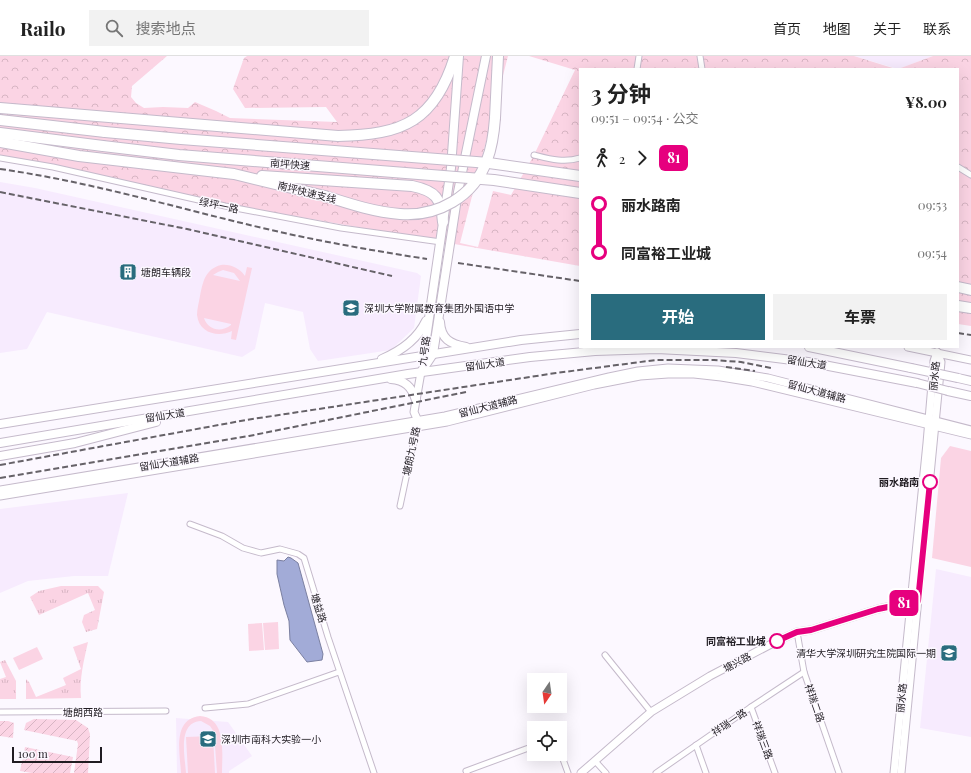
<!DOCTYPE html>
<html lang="zh">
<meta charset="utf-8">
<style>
:root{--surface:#fff;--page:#f2f2f2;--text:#222;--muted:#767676;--line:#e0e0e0;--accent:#296c7e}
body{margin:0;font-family:"Playfair Display","Noto Sans SC",serif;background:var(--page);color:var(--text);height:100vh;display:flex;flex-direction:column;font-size:15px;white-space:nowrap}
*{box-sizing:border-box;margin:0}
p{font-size:13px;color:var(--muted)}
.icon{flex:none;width:22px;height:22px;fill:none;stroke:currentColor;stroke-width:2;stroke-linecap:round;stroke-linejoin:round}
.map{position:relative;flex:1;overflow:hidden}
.sheet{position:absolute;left:579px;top:12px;width:380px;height:280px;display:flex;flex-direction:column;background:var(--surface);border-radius:0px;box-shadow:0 4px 16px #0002}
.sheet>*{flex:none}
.badge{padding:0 8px;border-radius:6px;font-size:14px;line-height:26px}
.needle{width:26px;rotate:193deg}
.fabs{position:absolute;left:527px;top:617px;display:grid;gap:8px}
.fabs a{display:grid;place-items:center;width:40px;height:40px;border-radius:0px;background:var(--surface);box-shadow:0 4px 16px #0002;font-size:20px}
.scale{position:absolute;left:12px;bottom:10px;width:90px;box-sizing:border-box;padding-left:4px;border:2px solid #201c22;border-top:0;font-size:11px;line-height:14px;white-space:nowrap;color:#201c22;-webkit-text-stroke:3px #fcf8ff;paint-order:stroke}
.map>.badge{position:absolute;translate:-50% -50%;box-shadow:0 0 0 2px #fff}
.legs{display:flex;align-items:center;gap:6px;height:44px;padding:0 12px;font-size:13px}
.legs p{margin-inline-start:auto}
.headline{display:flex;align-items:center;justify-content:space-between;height:68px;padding:0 12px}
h1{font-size:22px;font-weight:700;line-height:30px}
.action{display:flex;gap:8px;margin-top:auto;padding:8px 12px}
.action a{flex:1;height:46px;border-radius:0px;background:var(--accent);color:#fff;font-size:16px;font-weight:700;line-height:46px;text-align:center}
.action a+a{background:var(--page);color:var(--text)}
ul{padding:0 12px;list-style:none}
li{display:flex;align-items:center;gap:14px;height:48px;font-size:15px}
li i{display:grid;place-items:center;width:6px;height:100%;margin:0 5px;background:currentColor}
li i::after{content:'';width:10px;height:10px;margin:-5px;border:3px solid;border-radius:50%;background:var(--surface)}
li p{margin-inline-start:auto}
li:first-child i{background:linear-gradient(#0000 50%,currentColor 0)}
li:last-child i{background:linear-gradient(currentColor 50%,#0000 0)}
header{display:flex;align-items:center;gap:24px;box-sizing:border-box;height:56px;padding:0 20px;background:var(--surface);border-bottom:1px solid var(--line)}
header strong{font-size:19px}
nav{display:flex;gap:22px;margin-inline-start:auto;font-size:14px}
.search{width:280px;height:36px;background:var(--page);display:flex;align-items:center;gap:10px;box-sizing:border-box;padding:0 14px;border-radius:0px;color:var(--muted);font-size:15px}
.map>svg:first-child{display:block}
.built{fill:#f7ebfe}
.grass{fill:url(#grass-tufts)}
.forest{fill:url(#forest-crowns)}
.garden{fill:url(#garden-furrows)}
.pitch{fill:#fbd4e4;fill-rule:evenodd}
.water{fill:#a2abd7;stroke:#7b80a1}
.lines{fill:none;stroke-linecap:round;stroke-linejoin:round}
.street-casing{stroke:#c5bacb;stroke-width:7}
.secondary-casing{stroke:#c5bacb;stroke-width:9}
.primary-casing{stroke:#c5bacb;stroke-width:10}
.highway-casing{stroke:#c5bacb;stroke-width:12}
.street{stroke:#fff;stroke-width:5}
.secondary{stroke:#fff;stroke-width:7}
.primary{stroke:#fff;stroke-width:8}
.highway{stroke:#fff;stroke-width:10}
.rail{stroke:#666268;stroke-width:2;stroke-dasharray:6 3;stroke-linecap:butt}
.primary-bridge-casing{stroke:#c5bacb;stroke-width:10;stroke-linecap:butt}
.highway-bridge-casing{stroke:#c5bacb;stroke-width:12;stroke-linecap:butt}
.primary-bridge{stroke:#fff;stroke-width:8}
.highway-bridge{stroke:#fff;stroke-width:10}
.line-1-casing{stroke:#fff;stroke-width:9}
.line-1{stroke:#e6007e;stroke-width:6}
.stop-1-dot{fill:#fff;stroke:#e6007e;stroke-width:2}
.labels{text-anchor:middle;stroke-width:3;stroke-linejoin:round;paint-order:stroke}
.street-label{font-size:10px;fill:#201c22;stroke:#fcf8ff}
.poi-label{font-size:10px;fill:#201c22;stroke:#fcf8ff;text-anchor:start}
.stop-label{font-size:10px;font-weight:bold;fill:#201c22;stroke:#fcf8ff;text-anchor:end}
</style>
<header>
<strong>Railo</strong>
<div class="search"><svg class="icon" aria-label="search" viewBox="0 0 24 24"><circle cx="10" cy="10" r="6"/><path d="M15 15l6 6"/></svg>搜索地点</div>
<nav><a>首页</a><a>地图</a><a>关于</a><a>联系</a></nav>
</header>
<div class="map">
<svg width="971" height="717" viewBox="0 0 971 717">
<defs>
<pattern id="grass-tufts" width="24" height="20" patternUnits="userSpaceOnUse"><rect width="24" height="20" fill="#fbd4e4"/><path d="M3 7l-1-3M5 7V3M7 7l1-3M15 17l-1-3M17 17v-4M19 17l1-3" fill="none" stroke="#d7b5c3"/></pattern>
<pattern id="forest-crowns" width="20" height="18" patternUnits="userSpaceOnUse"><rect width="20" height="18" fill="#fbd4e4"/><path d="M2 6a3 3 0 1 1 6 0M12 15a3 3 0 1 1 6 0" fill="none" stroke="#d7b5c3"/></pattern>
<pattern id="garden-furrows" width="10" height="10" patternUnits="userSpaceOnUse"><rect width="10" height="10" fill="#fbd4e4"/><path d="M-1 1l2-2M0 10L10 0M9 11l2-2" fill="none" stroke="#d7b5c3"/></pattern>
</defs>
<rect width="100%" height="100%" fill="#fcf8ff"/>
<g class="built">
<polygon points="854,0 933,0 898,13"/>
<polygon points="0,126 35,132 417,217 421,220 414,272 391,294 318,305 310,293 303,256 265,247 255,293 242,301 47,256 27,293 0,297"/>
<polygon points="128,437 108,520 74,520 28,525 0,537 0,453"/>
<polygon points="936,513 971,521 971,681 920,672"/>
<polygon points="176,662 228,666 252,700 229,715 229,717 177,717"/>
</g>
<g class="grass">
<polygon points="61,530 98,530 104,536 97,573 86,576 82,566 84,559 95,554 88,537 39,559 30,541 39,535"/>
<path d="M88 586C84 604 79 623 81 642L26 643V623L29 626 36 641 66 629 63 622 81 613 73 591Z"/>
<polygon points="5,604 16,625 16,643 0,643 0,623 6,621 0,606"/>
</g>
<g class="forest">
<polygon points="0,0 167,0 132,30 131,41 136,47 144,52 163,51 188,52 195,46 216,55 230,62 337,66 326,51 245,52 233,33 244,2 247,0 508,0 460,187 478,191 493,135 511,139 534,99 575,14 529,0 854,0 896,13 580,13 580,210 225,148 0,101"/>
<polygon points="933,0 971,0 971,270 958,268 958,13 898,13"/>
</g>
<g class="garden">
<polygon points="34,663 76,664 88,672 90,678 88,717 74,717 78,688 77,685 24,674 26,667"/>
<polygon points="0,665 8,665 14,667 13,682 0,680"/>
<polygon points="25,691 73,701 70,717 32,717 20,715"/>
</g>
<g class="pitch">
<path d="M221 209C231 208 239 212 245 220L247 211 252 212 236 284 231 283 232 275C218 282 199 277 197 259 197 253 199 246 200 240 203 226 205 213 221 209ZM223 214 234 217 240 225 213 219 218 216ZM204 262 231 268V269C221 277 208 274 204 262Z"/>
<polygon points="950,390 971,395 971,511 932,502 941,402"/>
<polygon points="278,566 279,593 265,594 263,567"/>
<polygon points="262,567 264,594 249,595 248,568"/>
<polygon points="37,591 43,603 19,614 13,602"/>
<path d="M200 660C227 662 222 697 222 717H217L214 676 210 670 201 665C177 666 185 701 186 717H181C180 697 172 663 200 660Z"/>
<polygon points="213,680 215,717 188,717 186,681"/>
</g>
<polygon class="water" points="288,501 291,502 298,507 323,598 322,604 307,606 290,584 289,565 284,549 277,518 277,504 284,505"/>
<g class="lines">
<g class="street-casing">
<g id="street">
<polyline points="700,0 702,13"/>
<polyline points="637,13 639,0"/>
<path d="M534 99C550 103 564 107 580 102"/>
<polyline points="0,102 53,111 225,150 341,172 441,186"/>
<polyline points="958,111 971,119"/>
<polyline points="400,450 417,370"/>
<polyline points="190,468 222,480 243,492 261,497 280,493 298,498 304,502 328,581 374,717"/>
<polyline points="797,576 804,616 839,717"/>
<polyline points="605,599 651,656"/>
<polyline points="751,651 775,717"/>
<polyline points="205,652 248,648 339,616"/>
<polyline points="0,656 166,655"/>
<polyline points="696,689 706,717"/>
<polyline points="560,695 568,717"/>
<polyline points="595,705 606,717"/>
<polyline points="467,717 466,715 534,690"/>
<polyline points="656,717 751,651 804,616"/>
</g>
</g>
<g class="secondary-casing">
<g id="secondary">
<polyline points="908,291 971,304"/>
<polyline points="418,365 414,356 421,316"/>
<polyline points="0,434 445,360 609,321 638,315 668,312 718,314 768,322 971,374"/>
<polyline points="0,440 447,366 594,329 640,320 668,318 694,318 721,321 752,326 971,379"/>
<polyline points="581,717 651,656 710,620 777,585 797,576 811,574 878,553 915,545"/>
<polyline points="894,717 927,387 934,305 937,296"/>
<polyline points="901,717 941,306 937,296"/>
</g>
</g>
<g class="primary-casing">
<g id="primary">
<path d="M440 266C441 283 450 288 466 291"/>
<polyline points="809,291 911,312"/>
<path d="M382 303C401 295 417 284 426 265"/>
<polyline points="423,303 451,112 459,0"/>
<polyline points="421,316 433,298 458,136 486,0"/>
<polyline points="958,322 971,325"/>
<path d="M391 323C405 324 412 331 416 344"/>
<polyline points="948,335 971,340"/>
<polyline points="0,368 521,284 580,278"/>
<polyline points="0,387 408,318 530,301 595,295 657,293 736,297 808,306 917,327"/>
<polyline points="0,400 75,387 156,366"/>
</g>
</g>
<g class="highway-casing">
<g id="highway">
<path d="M0 52 338 80C403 79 435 65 455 0"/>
<polyline points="495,62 498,0"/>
<polyline points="0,64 105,76"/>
<polyline points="0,77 103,90"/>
<polyline points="0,86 79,100 234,118 325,140"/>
<path d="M262 120 412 130C436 135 441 142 443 166"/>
<polyline points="958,231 971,234"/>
<polyline points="958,250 971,252"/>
</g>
</g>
<use href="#street" class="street"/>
<use href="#secondary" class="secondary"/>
<use href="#primary" class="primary"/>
<use href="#highway" class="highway"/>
<g class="rail">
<path d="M0 113C86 125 170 150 254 170 312 184 369 194 427 203"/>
<polyline points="0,136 187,173 392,220"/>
<polyline points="458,207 580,225"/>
<polyline points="958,277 971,279"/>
<polyline points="726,311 755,315"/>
<polyline points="0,409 246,364 556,317 656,304 714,304 741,306 771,312"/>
<polyline points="0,422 249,380 466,336"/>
</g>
<g class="primary-bridge-casing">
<g id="primary-bridge">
<polyline points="911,312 958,322"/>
<polyline points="917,327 948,335"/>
</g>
</g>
<g class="highway-bridge-casing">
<g id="highway-bridge">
<polyline points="105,76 181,83 489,107 580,120"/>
<polyline points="103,90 179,99 494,124 580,137"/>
<path d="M325 140C350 148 374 156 400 158 437 161 474 141 487 104 492 91 494 76 495 62"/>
</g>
</g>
<use href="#primary-bridge" class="primary-bridge"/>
<use href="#highway-bridge" class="highway-bridge"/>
</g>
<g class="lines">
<g class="line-1-casing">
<polyline id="line-1" points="777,585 797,576 811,574 878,553 918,545 930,426"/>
</g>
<use href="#line-1" class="line-1"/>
</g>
<defs>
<g id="building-square" transform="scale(0.9)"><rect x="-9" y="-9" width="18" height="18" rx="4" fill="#296c7e" stroke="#fcf8ff"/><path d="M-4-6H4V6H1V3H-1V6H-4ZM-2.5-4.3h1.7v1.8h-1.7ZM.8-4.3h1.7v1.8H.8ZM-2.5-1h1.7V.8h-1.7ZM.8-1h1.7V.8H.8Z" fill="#fff"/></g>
<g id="school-square" transform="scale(0.9)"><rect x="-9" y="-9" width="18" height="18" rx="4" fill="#296c7e" stroke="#fcf8ff"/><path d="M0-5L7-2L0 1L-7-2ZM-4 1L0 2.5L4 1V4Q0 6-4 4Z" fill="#fff"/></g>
</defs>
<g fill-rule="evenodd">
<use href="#building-square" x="128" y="216"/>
<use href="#school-square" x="351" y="252"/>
<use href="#school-square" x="949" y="597"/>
<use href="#school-square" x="208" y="683"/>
</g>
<g class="stop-1-dot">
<circle cx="930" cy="426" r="7"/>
<circle cx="777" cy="585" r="7"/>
</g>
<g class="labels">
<g class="street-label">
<text transform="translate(290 108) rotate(4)" y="4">南坪快速</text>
<text transform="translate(307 136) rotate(14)" y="4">南坪快速支线</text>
<text transform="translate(219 149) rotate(12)" y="4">绿坪一路</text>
<text transform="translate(424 295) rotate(-82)" y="4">九号路</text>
<text transform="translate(807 306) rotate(9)" y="4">留仙大道</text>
<text transform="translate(485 308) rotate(-8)" y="4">留仙大道</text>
<text transform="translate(934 320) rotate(-84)" y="4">丽水路</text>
<text transform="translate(817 335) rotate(15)" y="4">留仙大道辅路</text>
<text transform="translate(488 350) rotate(-14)" y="4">留仙大道辅路</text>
<text transform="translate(165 359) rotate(-9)" y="4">留仙大道</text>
<text transform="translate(411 395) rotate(-78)" y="4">塘朗九号路</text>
<text transform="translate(169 406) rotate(-9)" y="4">留仙大道辅路</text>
<text transform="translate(319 552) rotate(73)" y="4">塘益路</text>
<text transform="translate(737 606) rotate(-28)" y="4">塘兴路</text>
<text transform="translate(901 642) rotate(-84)" y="4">丽水路</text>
<text transform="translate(815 647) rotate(71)" y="4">祥瑞二路</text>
<text x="83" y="660">塘朗西路</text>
<text transform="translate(729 666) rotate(-34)" y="4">祥瑞一路</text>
<text transform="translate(763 684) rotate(70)" y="4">祥瑞三路</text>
</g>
<g class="poi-label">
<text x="141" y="220">塘朗车辆段</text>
<text x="364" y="256">深圳大学附属教育集团外国语中学</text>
<text x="936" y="601" text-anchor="end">清华大学深圳研究生院国际一期</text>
<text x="221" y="687">深圳市南科大实验一小</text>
</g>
<g class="stop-label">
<text x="919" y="430">丽水路南</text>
<text x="766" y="589">同富裕工业城</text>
</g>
</g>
</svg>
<div class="fabs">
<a><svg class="needle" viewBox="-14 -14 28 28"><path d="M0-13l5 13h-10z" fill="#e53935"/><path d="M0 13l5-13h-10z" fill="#767676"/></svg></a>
<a><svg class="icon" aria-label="locate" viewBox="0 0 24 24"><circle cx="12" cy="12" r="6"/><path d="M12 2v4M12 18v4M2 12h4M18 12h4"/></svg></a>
</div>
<div class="scale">100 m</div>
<b class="badge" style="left:904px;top:547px;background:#e6007e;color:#fff">81</b>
<section class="sheet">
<div class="headline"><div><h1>3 分钟</h1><p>09:51 – 09:54 · 公交</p></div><b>¥8.00</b></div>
<div class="legs"><svg class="icon" aria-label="walk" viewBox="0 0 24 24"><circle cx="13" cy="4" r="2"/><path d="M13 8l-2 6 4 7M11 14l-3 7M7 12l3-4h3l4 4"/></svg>2<svg class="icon" aria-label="forward" viewBox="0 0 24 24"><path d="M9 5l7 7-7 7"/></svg><b class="badge" style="background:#e6007e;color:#fff">81</b></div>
<ul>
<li><i style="color:#e6007e"></i><b>丽水路南</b><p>09:53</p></li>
<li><i style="color:#e6007e"></i><b>同富裕工业城</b><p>09:54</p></li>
</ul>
<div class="action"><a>开始</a><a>车票</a></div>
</section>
</div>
